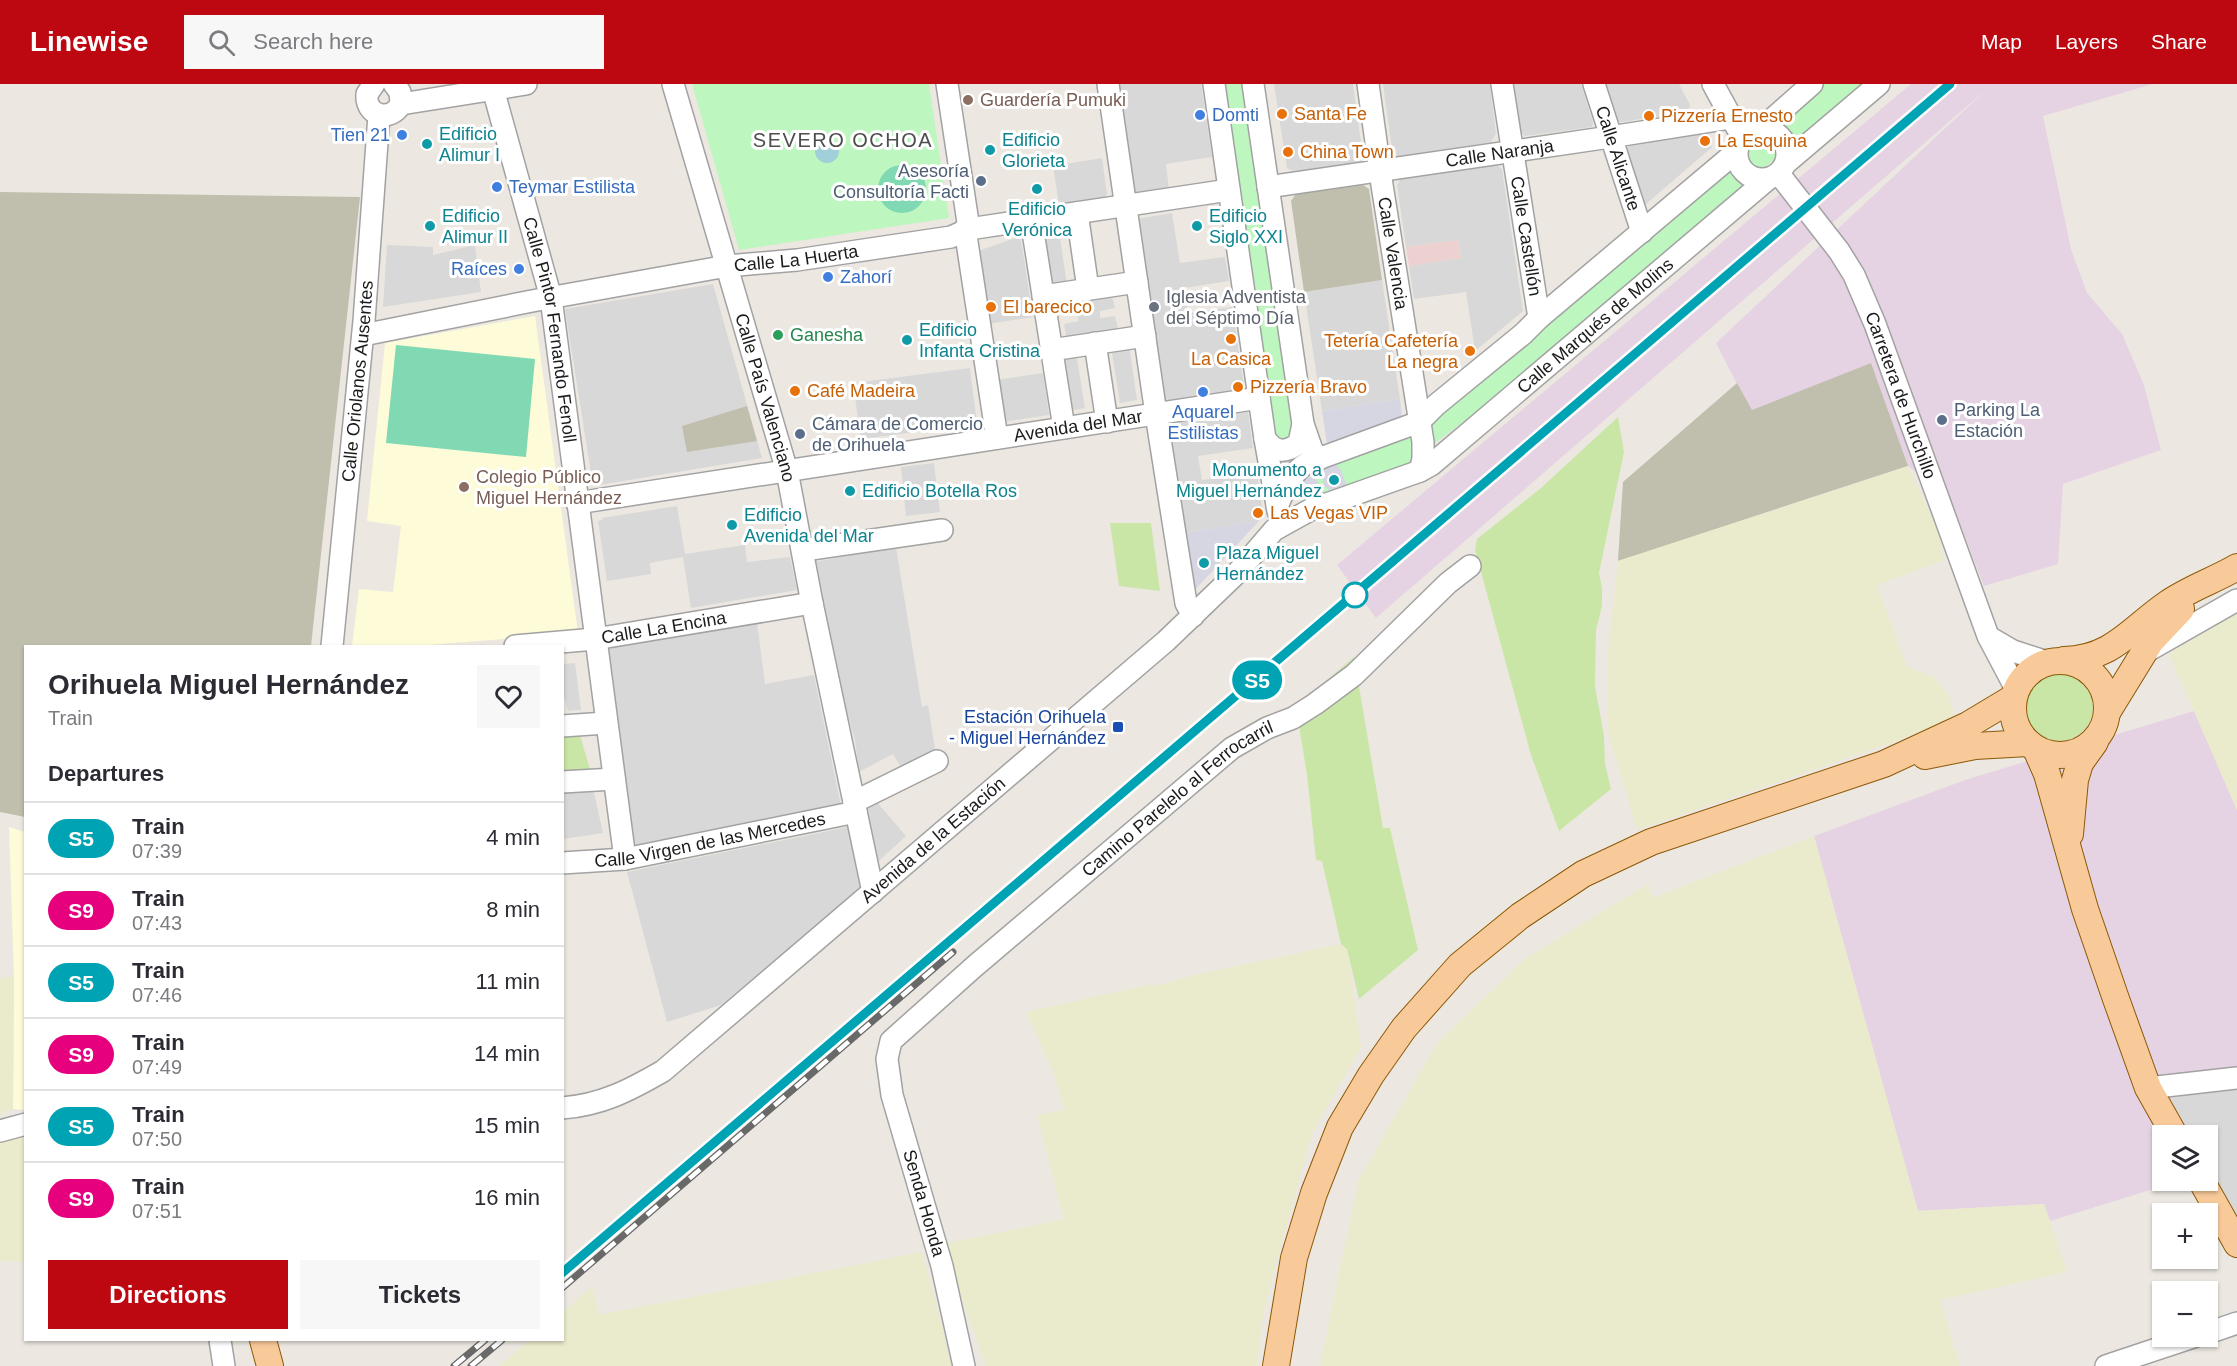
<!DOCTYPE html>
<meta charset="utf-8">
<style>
:root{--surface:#fff;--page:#f7f7f7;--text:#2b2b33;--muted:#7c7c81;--line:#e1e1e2;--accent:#be0811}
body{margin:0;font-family:Arial,sans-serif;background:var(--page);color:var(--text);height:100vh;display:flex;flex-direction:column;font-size:22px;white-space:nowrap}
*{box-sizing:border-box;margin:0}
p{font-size:20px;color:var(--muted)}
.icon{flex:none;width:33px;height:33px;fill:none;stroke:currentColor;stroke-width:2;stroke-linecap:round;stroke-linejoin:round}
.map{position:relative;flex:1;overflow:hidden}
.panel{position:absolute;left:24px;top:561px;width:540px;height:696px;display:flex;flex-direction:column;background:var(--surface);border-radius:0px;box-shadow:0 2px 4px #0004}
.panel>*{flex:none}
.badge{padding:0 12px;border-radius:20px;font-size:21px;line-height:39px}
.fabs{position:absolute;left:2152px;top:1041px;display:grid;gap:12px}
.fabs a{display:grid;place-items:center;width:66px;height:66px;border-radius:0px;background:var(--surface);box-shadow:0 2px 4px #0004;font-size:30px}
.map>.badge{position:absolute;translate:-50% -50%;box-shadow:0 0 0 3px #fff}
h2{padding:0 24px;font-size:22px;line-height:54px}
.round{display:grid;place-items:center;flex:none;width:63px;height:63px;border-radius:0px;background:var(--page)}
.headline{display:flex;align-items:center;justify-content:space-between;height:102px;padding:0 24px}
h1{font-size:28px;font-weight:600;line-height:45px}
.primary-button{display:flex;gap:12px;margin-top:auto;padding:12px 24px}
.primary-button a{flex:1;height:69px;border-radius:0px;background:var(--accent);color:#fff;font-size:24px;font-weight:600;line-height:69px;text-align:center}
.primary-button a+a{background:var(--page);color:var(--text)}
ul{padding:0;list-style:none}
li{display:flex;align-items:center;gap:18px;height:72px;padding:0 24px;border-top:2px solid var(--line)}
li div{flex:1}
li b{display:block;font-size:22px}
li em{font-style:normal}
li .badge{min-width:66px;font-weight:700;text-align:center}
header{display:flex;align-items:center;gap:36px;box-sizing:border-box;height:84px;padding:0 30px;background:var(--accent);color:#fff}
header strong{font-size:28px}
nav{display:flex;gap:33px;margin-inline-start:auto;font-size:21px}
.search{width:420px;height:54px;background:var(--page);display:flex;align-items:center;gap:15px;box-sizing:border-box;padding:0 21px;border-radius:0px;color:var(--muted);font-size:22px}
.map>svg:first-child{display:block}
.residential{fill:#d9d8d8}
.commercial{fill:#edd0d0}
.industrial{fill:#e5d3e3}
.education{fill:#fdfbd8}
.construction{fill:#c0bfad}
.farmland{fill:#eaebcc}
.grass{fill:#c9e6a7}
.park{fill:#bdf6bf}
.pitch{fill:#80d9b2}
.plaza{fill:#d5d6e2}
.water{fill:#a2cfd9}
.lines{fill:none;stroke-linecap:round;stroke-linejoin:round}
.minor-casing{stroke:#a2a2a2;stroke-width:24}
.major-casing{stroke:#8c5806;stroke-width:28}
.minor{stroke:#fff;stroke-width:21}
.major{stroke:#f8ca9a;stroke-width:26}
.rail-casing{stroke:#696969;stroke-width:7}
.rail{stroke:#fff;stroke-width:4.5;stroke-dasharray:14;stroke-linecap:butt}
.line-casing{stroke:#fff;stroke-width:14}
.line{stroke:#00a3b4;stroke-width:9}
.education-dot{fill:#8d6e63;stroke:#fff;stroke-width:2}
.food-dot{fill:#e8710a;stroke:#fff;stroke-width:2}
.shop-dot{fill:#3f7fe0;stroke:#fff;stroke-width:2}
.culture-dot{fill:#0f9aa8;stroke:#fff;stroke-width:2}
.service-dot{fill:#5c6f8a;stroke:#fff;stroke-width:2}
.worship-dot{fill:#6b7280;stroke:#fff;stroke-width:2}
.leisure-dot{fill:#2e9e5b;stroke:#fff;stroke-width:2}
.stop-dot{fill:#fff;stroke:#00a3b4;stroke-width:3}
.transit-dot{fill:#1a4fb4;stroke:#fff;stroke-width:2}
.labels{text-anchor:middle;stroke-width:6;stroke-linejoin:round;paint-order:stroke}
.education-label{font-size:18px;fill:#785e54;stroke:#fff;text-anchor:start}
.food-label{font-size:18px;fill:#c56008;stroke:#fff;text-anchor:start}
.shop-label{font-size:18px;fill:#366cbe;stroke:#fff;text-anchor:start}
.culture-label{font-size:18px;fill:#0d838f;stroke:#fff;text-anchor:start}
.street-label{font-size:18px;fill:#1b1b1b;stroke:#fff}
.service-label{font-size:18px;fill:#4e5e75;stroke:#fff;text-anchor:start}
.worship-label{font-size:18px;fill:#5b616d;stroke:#fff;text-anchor:start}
.leisure-label{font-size:18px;fill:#27864d;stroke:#fff;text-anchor:start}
.transit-label{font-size:18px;fill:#164399;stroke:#fff;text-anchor:end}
.neighbourhood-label{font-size:20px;letter-spacing:1.5px;fill:#4e4e4e;stroke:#fff}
</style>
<header>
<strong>Linewise</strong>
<div class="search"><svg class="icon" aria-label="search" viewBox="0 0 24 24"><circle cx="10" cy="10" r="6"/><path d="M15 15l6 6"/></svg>Search here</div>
<nav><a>Map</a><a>Layers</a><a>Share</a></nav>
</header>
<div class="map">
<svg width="2237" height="1282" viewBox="0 0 2237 1282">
<rect width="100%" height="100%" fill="#ece8e1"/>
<g class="residential">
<polygon points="1117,0 1201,0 1212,73 1166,80 1169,106 1132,111"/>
<polygon points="1274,0 1353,0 1363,73 1359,79 1293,87 1287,84"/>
<polygon points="1383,0 1490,0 1496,50 1491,58 1393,73"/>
<polygon points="1513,0 1581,0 1593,38 1592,43 1525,52 1520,48"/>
<polygon points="1605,0 1679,0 1690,21 1688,28 1621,38 1616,36"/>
<polygon points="1704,49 1712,63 1645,121 1626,66 1630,61"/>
<polygon points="1102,74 1107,110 1104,115 1059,121 1053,82"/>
<polygon points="1496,81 1502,85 1523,227 1475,267 1466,208 1414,215 1409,182 1461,174 1458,156 1406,163 1397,101 1401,94"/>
<polygon points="1172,129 1180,179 1225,173 1229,197 1184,204 1188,229 1232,223 1245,308 1163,319 1136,135"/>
<polygon points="1059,146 1067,202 1050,204 1042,149"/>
<polygon points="1018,153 1021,156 1033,233 988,240 978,167"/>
<polygon points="387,161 433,163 433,171 475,161 481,208 383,223"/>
<polygon points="1382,196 1400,315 1322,327 1304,208"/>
<polygon points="713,200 762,374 593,402 565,225"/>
<polygon points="1111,208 1115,224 1100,227 1100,234 1115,232 1119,249 1067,256 1064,240 1079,237 1077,230 1063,232 1060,215"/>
<polygon points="1129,261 1137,316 1120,319 1111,263"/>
<polygon points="1076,269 1085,324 1068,327 1059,271"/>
<polygon points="970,284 977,340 861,355 853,299"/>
<polygon points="1043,289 1049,331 1002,338 996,296"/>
<polygon points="1248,328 1253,364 1198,372 1202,396 1257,389 1263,429 1259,437 1182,449 1166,339"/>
<polygon points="934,379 940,428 906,432 901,383"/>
<polygon points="677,422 685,470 745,461 747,478 790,473 797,506 691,524 683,473 650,479 651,490 607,497 598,437 602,436 602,434"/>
<polygon points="896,463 922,623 928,621 936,671 903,687 893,670 859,688 855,656 835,587 814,478"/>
<polygon points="757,538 765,600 814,591 841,722 631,764 604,563"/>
<polygon points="575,579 581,626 568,627 563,609 563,580"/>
<polygon points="593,704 603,749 563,755 563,706"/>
<polygon points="875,716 906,752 871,784 865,721"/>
<polygon points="853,742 865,800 721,921 667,938 627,788"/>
<polygon points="2237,996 2237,1171 2208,1096 2208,1052 2186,1051 2171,1015"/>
</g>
<polygon class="commercial" points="1458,156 1461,174 1409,182 1406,163"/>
<g class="industrial">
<polygon points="1911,0 2153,0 2043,32 2071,165 2087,209 2122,250 2144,301 2161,366 2063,400 2058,480 1984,502 1951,416 1908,382 1618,477 1623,398 1737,300 1716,259 1987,5 1376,534 1337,481"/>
<polygon points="2194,627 2237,726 2237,996 2171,1015 2173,1051 2163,1052 2163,1096 2176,1097 2176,1098 2050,1137 2044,1120 1918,1127 1814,752 1968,695"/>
</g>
<g class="education">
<polygon points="535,232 578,549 416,562 352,562 359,505 393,508 401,442 367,437 385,259"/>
<polygon points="9,743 25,748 25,1026 13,1025 14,893"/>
</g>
<g class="construction">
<polygon points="1363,101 1369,105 1382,196 1304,208 1291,117 1296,110"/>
<polygon points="0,108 360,113 311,562 26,562 25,733 0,728"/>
<polygon points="1871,279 1908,382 1618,477 1623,398 1737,299 1752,326"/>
<polygon points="747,322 757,357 687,368 682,342"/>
</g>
<g class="farmland">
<polygon points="1908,382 1940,452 1943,477 1877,501 1907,583 1932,592 1949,612 1954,635 1894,658 1637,746 1607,645 1608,568 1618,477"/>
<polygon points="2237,528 2237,726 2169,570"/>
<polygon points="1814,752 1918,1127 2044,1120 2067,1188 1940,1216 1960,1282 1320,1282 1358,1097 1438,958 1526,874 1648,800 1652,814"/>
<polygon points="1341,860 1347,865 1361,963 1312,1050 1275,1183 1262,1238 1257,1282 986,1282 943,1160 1064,1135 1037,1031 1064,1026 1054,990 1026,928 1152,900 1155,902 1198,890"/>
<polygon points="14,893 13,1025 0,1031 0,894"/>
<polygon points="25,1053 25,1178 0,1177 0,1057"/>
<polygon points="922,1168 952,1282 499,1282 530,1256 562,1256 563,1228 592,1203 599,1231"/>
</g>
<g class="grass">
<polygon points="1618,333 1624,368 1599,489 1602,504 1602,522 1596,546 1595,602 1604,652 1605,680 1611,705 1559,747 1531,671 1475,466 1477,455 1541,404"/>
<polygon points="1110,439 1151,439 1160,507 1119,502"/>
<polygon points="1354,573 1383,744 1390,744 1418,866 1359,915 1347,865 1341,860 1322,777 1316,776 1307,691 1296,623"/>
<circle cx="2059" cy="623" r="34"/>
<polygon points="580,651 591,689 563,691 563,652"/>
</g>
<g class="park">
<polygon points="692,0 929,0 949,134 739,166"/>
<polygon points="1222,0 1244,0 1294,348 1284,360 1271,351"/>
<polygon points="1822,0 1862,0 1510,303 1407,380 1309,430 1291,395 1399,357 1433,337"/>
</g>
<g class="pitch">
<circle cx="902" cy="105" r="24"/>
<polygon points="396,261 535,275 526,373 386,359"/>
</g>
<g class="plaza">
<polygon points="1400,315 1402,333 1327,360 1322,327"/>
<polygon points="1309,364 1303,382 1312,393 1315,391 1320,404 1324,408 1330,420 1310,426 1291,395 1278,410 1271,369"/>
<polygon points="1335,380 1341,386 1346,399 1344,404 1334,409 1324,402 1320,386"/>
<polygon points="1259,437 1192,509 1182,449"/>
</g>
<circle class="water" cx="827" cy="67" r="12"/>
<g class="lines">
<g class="minor-casing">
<g id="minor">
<path d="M374 0 367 10C365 32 390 39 401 20L400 8 394 0"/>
<path id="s1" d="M673 0 787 387 812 519 873 808"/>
<polyline points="947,0 969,145"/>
<polyline points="1108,0 1156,330 1186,519 1193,532"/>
<polyline points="1214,0 1265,355 1278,427"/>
<polyline points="1253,0 1303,340 1312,366 1319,375"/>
<path id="s2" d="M1368 0 1382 101 1423 358V375L1420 387"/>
<path id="s3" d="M1502 0 1539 234"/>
<path id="s4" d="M1594 0 1642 148"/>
<polyline points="1713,0 1737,44"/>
<path id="s5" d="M493 5 551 214 625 775"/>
<polyline points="401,20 526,0"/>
<circle cx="1762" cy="70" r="25"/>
<polyline points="1761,45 1812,0"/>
<polyline points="1786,79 1879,0"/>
<path id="s6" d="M1779 90 1839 167 1854 191 1875 240 1988 552 2016 605"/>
<path id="s7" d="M1268 103 1610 53 1731 34"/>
<polyline points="1077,129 1088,205"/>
<polyline points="1031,135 1064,344"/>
<polyline points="965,145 997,354"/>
<polyline points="1043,212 1137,198"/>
<path id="s8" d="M363 251 532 217 727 182 797 176 951 153 969 145 1229 106"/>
<polyline points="1095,259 1107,338"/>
<polyline points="1051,266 1145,252"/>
<path d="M1265 355C1275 368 1285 370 1299 359L1303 340"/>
<path id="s9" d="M577 419 1259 314"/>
<path d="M1278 420C1284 406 1293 387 1307 379L1419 338 1436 321 1523 250 1539 234 1736 68"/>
<polyline points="804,466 942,446"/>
<polyline points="1989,553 2013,567 2047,578"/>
<path id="s10" d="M332 562 364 237 379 31"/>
<path id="s11" d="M515 562 595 555 812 519"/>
<polyline points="2149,566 2237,516"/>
<polyline points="562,642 606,639"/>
<polyline points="562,698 614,695"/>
<polyline points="854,718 937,677"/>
<path id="s12" d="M562 779 625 775 856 728"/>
<polyline points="2148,1004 2237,994"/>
<path id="s13" d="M562 1024C602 1021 630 1006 663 987L1166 557 1238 488 1274 446 1310 426 1420 387 1431 381 1768 95"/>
<polyline points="0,1047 26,1040"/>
<polyline points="2208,1249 2237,1239"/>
<polyline points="220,1256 224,1282"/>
<path id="s14" d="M964 1282 942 1182 892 1011 887 975 891 957 975 882 1232 664 1267 644 1293 634 1315 620 1354 591 1448 499 1470 482"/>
<polyline points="2106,1282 2196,1252"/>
</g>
</g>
<g class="major-casing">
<g id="major">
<path d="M2064 576C2112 575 2131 545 2167 520 2188 505 2215 496 2237 483"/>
<circle cx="2060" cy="624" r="47"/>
<polyline points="2108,627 2151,557 2181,525"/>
<polyline points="2036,665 2047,690 2085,825 2116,915 2148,1004 2175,1052"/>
<polyline points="1925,672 1975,662 2028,659"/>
<polyline points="2070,750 2075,696 2080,679 2095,658"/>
<polyline points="2201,1096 2237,1160"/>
<polyline points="263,1256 270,1282"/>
<polyline points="1276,1282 1294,1174 1314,1109 1340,1043 1371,991 1404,944 1460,881 1520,832 1583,790 1651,758 1884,680 1968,641 2013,614"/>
</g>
</g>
<use href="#minor" class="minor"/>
<use href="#major" class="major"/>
<g class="rail-casing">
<g id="rail">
<polyline points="562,1189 947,858"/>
<polyline points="562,1204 953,868"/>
<polyline points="454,1282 485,1256"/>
<polyline points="471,1282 502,1256"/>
</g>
</g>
<use href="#rail" class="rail"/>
</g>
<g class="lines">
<g class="line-casing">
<polyline id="line" points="562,1189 1950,0"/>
</g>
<use href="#line" class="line"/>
</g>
<g class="education-dot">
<circle cx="968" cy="16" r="6"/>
<circle cx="464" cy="403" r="6"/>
</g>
<g class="food-dot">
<circle cx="1282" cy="30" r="6"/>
<circle cx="1649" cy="32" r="6"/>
<circle cx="1705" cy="57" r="6"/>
<circle cx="1288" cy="68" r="6"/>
<circle cx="991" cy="223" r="6"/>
<circle cx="1231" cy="255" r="6"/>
<circle cx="1470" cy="267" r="6"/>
<circle cx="1238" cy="303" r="6"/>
<circle cx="795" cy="307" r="6"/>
<circle cx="1258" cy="429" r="6"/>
</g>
<g class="shop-dot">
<circle cx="1200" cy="31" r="6"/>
<circle cx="402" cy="51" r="6"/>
<circle cx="497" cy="103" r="6"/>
<circle cx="519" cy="185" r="6"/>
<circle cx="828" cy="193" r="6"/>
<circle cx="1203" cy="308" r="6"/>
</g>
<g class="culture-dot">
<circle cx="427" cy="60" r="6"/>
<circle cx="990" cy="66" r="6"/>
<circle cx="1037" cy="105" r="6"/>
<circle cx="430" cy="142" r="6"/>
<circle cx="1197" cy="142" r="6"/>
<circle cx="907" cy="256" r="6"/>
<circle cx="1334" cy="396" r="6"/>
<circle cx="850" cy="407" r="6"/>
<circle cx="732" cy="441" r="6"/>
<circle cx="1204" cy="479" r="6"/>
</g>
<g class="service-dot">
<circle cx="981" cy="97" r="6"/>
<circle cx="1942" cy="336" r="6"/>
<circle cx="800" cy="350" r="6"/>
</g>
<circle class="worship-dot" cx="1154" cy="223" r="6"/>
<circle class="leisure-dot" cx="778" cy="251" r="6"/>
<circle class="stop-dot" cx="1355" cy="511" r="12"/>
<rect class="transit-dot" x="1112" y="637" width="12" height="12" rx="3"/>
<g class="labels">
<g class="education-label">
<text x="980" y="22">Guardería Pumuki</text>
<text x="476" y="399">Colegio Público<tspan x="476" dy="21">Miguel Hernández</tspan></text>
</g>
<g class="food-label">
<text x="1294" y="36">Santa Fe</text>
<text x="1661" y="38">Pizzería Ernesto</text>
<text x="1717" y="63">La Esquina</text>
<text x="1300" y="74">China Town</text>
<text x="1003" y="229">El barecico</text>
<text x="1458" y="263" text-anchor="end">Tetería Cafetería<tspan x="1458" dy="21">La negra</tspan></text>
<text x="1231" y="281" text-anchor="middle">La Casica</text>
<text x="1250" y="309">Pizzería Bravo</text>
<text x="807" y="313">Café Madeira</text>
<text x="1270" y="435">Las Vegas VIP</text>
</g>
<g class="shop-label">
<text x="1212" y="37">Domti</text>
<text x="390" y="57" text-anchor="end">Tien 21</text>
<text x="509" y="109">Teymar Estilista</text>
<text x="507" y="191" text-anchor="end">Raíces</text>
<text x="840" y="199">Zahorí</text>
<text x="1203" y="334" text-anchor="middle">Aquarel<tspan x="1203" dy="21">Estilistas</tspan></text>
</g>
<g class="culture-label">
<text x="439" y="56">Edificio<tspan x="439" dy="21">Alimur I</tspan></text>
<text x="1002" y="62">Edificio<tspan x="1002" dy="21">Glorieta</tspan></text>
<text x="1037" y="131" text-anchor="middle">Edificio<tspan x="1037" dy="21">Verónica</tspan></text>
<text x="442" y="138">Edificio<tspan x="442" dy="21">Alimur II</tspan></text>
<text x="1209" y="138">Edificio<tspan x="1209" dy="21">Siglo XXI</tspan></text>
<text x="919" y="252">Edificio<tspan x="919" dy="21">Infanta Cristina</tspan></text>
<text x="1322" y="392" text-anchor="end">Monumento a<tspan x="1322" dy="21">Miguel Hernández</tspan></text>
<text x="862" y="413">Edificio Botella Ros</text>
<text x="744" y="437">Edificio<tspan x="744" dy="21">Avenida del Mar</tspan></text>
<text x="1216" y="475">Plaza Miguel<tspan x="1216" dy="21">Hernández</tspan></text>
</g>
<g class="street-label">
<text dy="6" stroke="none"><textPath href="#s7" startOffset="234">Calle Naranja</textPath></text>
<text dy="6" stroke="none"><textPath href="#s4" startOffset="78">Calle Alicante</textPath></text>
<text dy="6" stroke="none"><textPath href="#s3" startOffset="154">Calle Castellón</textPath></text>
<text dy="6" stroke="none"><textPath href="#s2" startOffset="171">Calle Valencia</textPath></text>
<text dy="6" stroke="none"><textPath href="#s8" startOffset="440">Calle La Huerta</textPath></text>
<text dy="6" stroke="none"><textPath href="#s13" startOffset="1311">Calle Marqués de Molins</textPath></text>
<text dy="6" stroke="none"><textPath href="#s5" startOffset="248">Calle Pintor Fernando Fenoll</textPath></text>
<text dy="6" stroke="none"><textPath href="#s10" startOffset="266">Calle Oriolanos Ausentes</textPath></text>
<text dy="6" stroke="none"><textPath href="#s6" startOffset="255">Carretera de Hurchillo</textPath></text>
<text dy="6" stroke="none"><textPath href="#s1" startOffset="327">Calle País Valenciano</textPath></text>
<text dy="6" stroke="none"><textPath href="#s9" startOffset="507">Avenida del Mar</textPath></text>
<text dy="6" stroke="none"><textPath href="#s11" startOffset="150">Calle La Encina</textPath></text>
<text dy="6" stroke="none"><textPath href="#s14" startOffset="711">Camino Parelelo al Ferrocarril</textPath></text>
<text dy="6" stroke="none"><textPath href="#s12" startOffset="150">Calle Virgen de las Mercedes</textPath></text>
<text dy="6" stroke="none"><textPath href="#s13" startOffset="464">Avenida de la Estación</textPath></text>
<text transform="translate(924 1119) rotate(74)" y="6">Senda Honda</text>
</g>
<g class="service-label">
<text x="969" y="93" text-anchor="end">Asesoría<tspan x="969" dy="21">Consultoría Facti</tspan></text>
<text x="1954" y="332">Parking La<tspan x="1954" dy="21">Estación</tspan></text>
<text x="812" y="346">Cámara de Comercio<tspan x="812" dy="21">de Orihuela</tspan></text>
</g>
<g class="worship-label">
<text x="1166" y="219">Iglesia Adventista<tspan x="1166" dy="21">del Séptimo Día</tspan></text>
</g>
<g class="leisure-label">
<text x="790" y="257">Ganesha</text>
</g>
<g class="transit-label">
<text x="1106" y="639">Estación Orihuela<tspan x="1106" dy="21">- Miguel Hernández</tspan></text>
</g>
<g class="neighbourhood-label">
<text x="843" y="63">SEVERO OCHOA</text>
</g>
</g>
</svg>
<div class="fabs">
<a><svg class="icon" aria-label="layers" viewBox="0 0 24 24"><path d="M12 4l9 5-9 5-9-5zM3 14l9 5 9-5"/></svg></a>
<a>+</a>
<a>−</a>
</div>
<b class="badge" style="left:1257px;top:596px;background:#00a3b4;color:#fff">S5</b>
<section class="panel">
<div class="headline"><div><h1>Orihuela Miguel Hernández</h1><p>Train</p></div><a class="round"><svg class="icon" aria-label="heart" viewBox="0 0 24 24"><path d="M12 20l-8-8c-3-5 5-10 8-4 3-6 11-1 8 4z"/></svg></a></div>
<h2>Departures</h2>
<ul>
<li><span class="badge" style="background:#00a3b4;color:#fff">S5</span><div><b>Train</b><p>07:39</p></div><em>4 min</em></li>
<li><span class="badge" style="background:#e6007e;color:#fff">S9</span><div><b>Train</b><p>07:43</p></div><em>8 min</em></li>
<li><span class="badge" style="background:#00a3b4;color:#fff">S5</span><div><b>Train</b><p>07:46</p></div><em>11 min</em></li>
<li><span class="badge" style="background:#e6007e;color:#fff">S9</span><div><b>Train</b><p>07:49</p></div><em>14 min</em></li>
<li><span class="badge" style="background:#00a3b4;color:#fff">S5</span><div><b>Train</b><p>07:50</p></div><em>15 min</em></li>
<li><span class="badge" style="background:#e6007e;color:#fff">S9</span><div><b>Train</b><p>07:51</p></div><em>16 min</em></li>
</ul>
<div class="primary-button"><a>Directions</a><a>Tickets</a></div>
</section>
</div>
